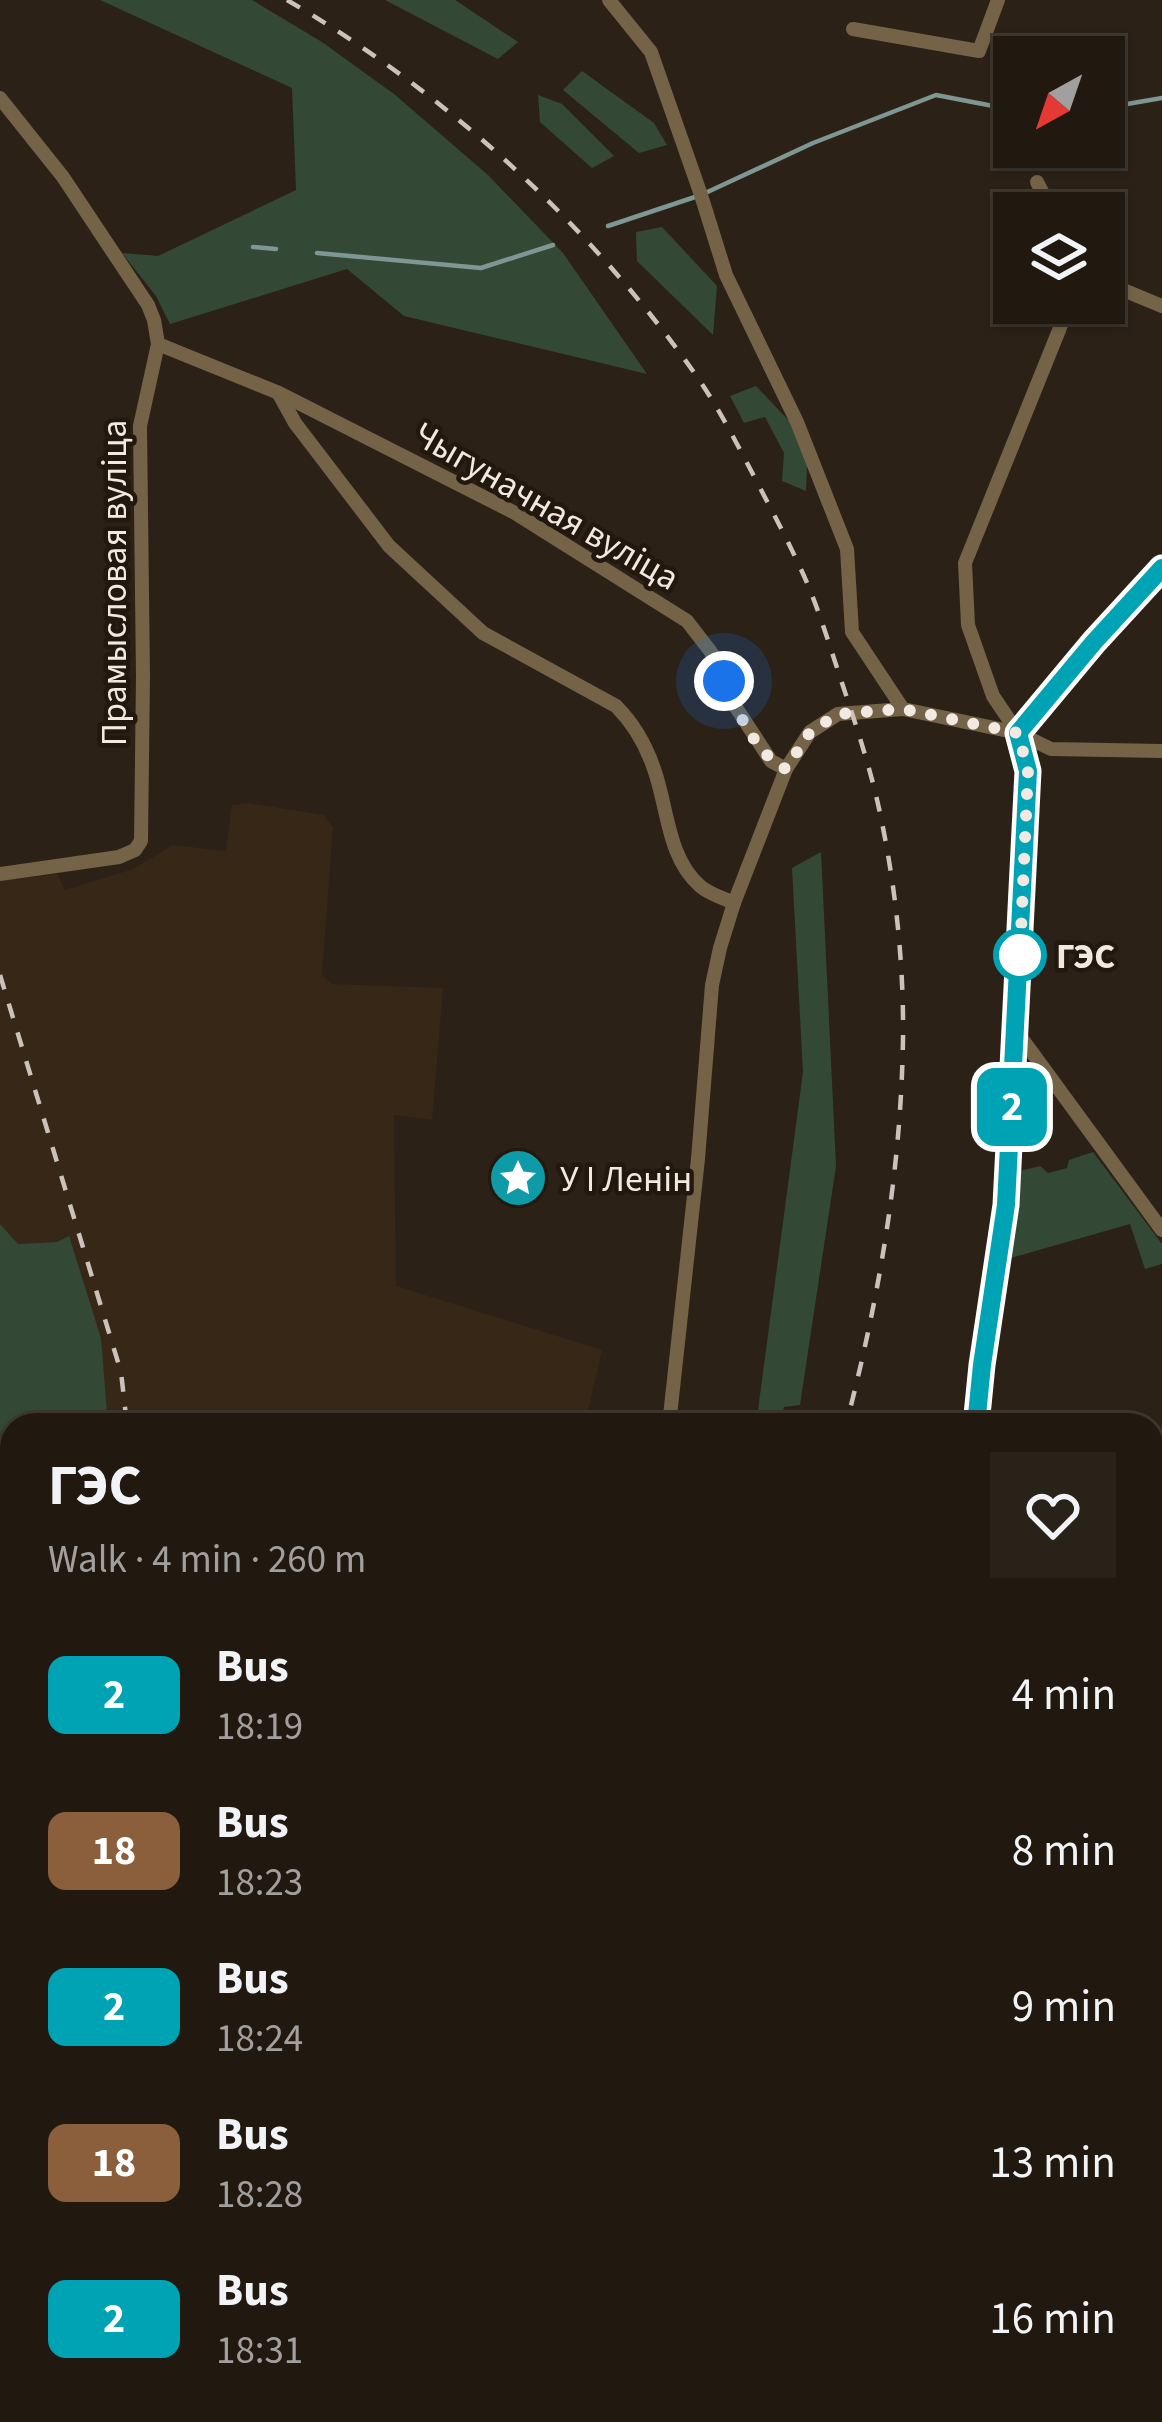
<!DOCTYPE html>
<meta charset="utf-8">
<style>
:root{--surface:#211910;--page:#292219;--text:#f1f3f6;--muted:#a2a09f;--line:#3e3830}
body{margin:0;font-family:"Source Sans 3",sans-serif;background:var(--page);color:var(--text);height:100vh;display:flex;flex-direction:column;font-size:45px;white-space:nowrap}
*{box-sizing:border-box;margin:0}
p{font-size:39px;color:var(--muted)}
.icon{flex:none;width:66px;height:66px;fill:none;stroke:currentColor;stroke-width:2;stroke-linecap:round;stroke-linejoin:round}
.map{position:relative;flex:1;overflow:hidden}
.details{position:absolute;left:0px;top:1413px;width:1164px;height:1011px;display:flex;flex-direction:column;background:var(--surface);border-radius:36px 36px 0 0;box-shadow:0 3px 9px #0004,0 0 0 3px var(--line)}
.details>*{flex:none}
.badge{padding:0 24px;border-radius:18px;font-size:42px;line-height:78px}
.needle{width:78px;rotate:220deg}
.controls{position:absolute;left:993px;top:36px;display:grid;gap:24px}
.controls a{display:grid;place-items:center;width:132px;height:132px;border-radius:0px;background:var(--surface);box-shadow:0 3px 9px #0004,0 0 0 3px var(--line);font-size:60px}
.you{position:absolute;width:60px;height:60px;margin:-30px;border:9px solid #fff;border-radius:50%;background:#1a73e8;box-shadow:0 0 0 18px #1a73e833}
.map>.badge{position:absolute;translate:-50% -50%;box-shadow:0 0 0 6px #fff}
.round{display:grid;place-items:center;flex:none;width:126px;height:126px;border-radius:0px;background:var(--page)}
.headline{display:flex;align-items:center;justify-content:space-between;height:204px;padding:0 48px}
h1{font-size:57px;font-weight:700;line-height:90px}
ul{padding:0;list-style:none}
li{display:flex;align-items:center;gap:36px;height:156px;padding:0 48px}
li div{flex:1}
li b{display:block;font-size:45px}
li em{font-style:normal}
li .badge{min-width:132px;font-weight:700;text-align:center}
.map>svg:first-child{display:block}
.built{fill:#372717}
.green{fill:#334935}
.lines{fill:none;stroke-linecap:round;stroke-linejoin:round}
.stream{stroke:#7e9694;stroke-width:4.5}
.street{stroke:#746347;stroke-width:14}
.secondary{stroke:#a38659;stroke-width:21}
.rail{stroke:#cbc2bb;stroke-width:4.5;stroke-dasharray:15 15;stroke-linecap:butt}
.line-casing{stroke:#fff;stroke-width:27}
.line{stroke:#00a3b4;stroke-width:18}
.walk{stroke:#f1e9e2;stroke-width:12;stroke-dasharray:0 21.6}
.stop-dot{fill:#fff;stroke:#00a3b4;stroke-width:6}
.labels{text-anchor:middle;stroke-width:9;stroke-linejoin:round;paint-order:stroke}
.street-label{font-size:36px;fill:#f1e9e2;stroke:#22180d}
.stop-label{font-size:36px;font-weight:bold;fill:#f1e9e2;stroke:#22180d;text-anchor:start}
.poi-label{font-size:36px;fill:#f1e9e2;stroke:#22180d;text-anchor:start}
</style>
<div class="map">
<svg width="1162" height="2422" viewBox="0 0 1162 2422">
<rect width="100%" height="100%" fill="#2c2116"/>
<g class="built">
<polygon points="247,803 324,815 333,827 322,975 332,984 443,988 432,1120 394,1115 396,1286 602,1350 585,1425 107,1425 101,1338 68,1236 57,1242 18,1244 0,1224 0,881 57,874 65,890 133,869 173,845 226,851 232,805"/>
<polygon points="1162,1572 1162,1858 1152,1858 1152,1574"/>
</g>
<g class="green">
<polygon points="100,0 252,0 322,42 394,94 488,175 563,253 647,374 404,316 347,269 170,324 156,296 122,253 158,256 296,190 292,88"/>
<polygon points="385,0 455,0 518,42 498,59"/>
<polygon points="582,71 654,123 667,145 639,153 563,90"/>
<polygon points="538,95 562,104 614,156 592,168 540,122"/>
<polygon points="662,227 717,286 713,335 637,261 636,232"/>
<polygon points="756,386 808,441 806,491 782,481 784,453 765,417 744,423 730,396"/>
<polygon points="821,852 836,1166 800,1405 784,1407 780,1425 756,1425 803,1072 792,868"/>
<polygon points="1093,1152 1162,1244 1162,1264 1145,1269 1130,1224 1004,1260 1016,1172 1040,1166 1048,1173 1067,1168 1069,1160"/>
<polygon points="0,1224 18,1244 57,1242 69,1236 101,1338 107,1413 107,1425 12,1425 12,2045 0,2060"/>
<polygon points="12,2104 12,2412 123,2412 123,2422 0,2422 0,2117"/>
</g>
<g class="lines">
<g class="stream">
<polyline points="1104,108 1162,98"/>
<polyline points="608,226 701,195 813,143 936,95 1014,110"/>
<polyline points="253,247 276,249"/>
<polyline points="317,253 481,268 553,245"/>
</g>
<g class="street">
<polyline points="609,0 651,52 701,195 726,275 797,422 847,549 852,632 903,709"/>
<polyline points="853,29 979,51 998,0"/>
<polyline points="0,98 63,177 148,305 154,320 158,344 140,426 143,676 141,841 135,850 119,857 0,874"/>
<polyline points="1037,182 1053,213"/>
<polyline points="1104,282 1162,306"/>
<polyline points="158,344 279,393 515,513 687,621 711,652 737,709 771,761 786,769"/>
<path d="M279 394 295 423 389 546 483 633 616 706C634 724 647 747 655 772 668 810 668 858 700 886 709 894 723 898 734 903"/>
<polyline points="1018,733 993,696 968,625 965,563 1070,303"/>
<polyline points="1017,1032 1162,1230"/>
<polyline points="669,1425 698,1159 712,985 720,948 734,903 786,769 810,732 838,714 903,709 1018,733 1051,749 1162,751"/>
<polyline points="1152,2045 1162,2048"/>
<polyline points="313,2422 315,2412"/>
</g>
<g class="secondary">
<polyline points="976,1425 982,1365 1006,1205 1028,771 1018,733 1094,642 1162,568"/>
<polyline points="812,2422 815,2412"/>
</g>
<g class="rail">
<path d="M287 0C445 92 587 222 693 371 718 406 737 444 757 482 771 509 785 535 798 563 815 598 827 637 839 674 853 716 868 760 878 804 895 880 904 962 903 1039 901 1171 879 1298 846 1425"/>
<polyline points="0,975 121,1372 127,1425"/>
<polyline points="0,2092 12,2079"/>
<polyline points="135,2422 136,2412"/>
<polyline points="595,2422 597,2412"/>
</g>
</g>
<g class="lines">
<g class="line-casing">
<polyline id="line" points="976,1425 982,1365 1006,1205 1028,771 1018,733 1094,642 1162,568"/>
</g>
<use href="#line" class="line"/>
<path class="walk" d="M724 681C738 711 755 754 786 769L810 732 838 714 903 709 1018 733 1028 771 1020 955"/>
</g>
<defs>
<g id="sight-disc" transform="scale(3)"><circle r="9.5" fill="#0f9aa8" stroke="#22180d"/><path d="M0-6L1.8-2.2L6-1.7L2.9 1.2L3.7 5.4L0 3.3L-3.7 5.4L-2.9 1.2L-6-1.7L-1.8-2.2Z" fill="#fff"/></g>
</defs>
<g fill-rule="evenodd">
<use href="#sight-disc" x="518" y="1178"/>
</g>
<circle class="stop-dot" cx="1020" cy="955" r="24"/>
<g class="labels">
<g class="street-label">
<text transform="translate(547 505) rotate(30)" y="13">Чыгуначная вуліца</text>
<text transform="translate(113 583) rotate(-90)" y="13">Прамысловая вуліца</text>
</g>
<g class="stop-label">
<text x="1056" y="968">ГЭС</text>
</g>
<g class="poi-label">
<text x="560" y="1191">У І Ленін</text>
</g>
</g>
</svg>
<div class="controls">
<a><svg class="needle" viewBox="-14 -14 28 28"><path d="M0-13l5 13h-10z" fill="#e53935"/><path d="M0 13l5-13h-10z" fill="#a2a09f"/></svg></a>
<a><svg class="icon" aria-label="layers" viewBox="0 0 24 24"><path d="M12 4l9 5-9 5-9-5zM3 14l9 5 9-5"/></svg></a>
</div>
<div class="you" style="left:724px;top:681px"></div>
<b class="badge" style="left:1012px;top:1107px;background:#00a3b4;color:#fff">2</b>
<section class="details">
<div class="headline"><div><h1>ГЭС</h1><p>Walk · 4 min · 260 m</p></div><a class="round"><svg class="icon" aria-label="heart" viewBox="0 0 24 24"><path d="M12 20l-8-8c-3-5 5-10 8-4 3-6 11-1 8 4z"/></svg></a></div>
<ul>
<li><span class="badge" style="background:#00a3b4;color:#fff">2</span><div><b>Bus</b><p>18:19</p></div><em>4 min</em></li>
<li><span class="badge" style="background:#8b5e3c;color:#fff">18</span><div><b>Bus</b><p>18:23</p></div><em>8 min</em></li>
<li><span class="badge" style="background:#00a3b4;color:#fff">2</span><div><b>Bus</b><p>18:24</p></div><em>9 min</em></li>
<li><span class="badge" style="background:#8b5e3c;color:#fff">18</span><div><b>Bus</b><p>18:28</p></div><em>13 min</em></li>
<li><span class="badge" style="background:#00a3b4;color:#fff">2</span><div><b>Bus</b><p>18:31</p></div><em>16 min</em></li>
</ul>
</section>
</div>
